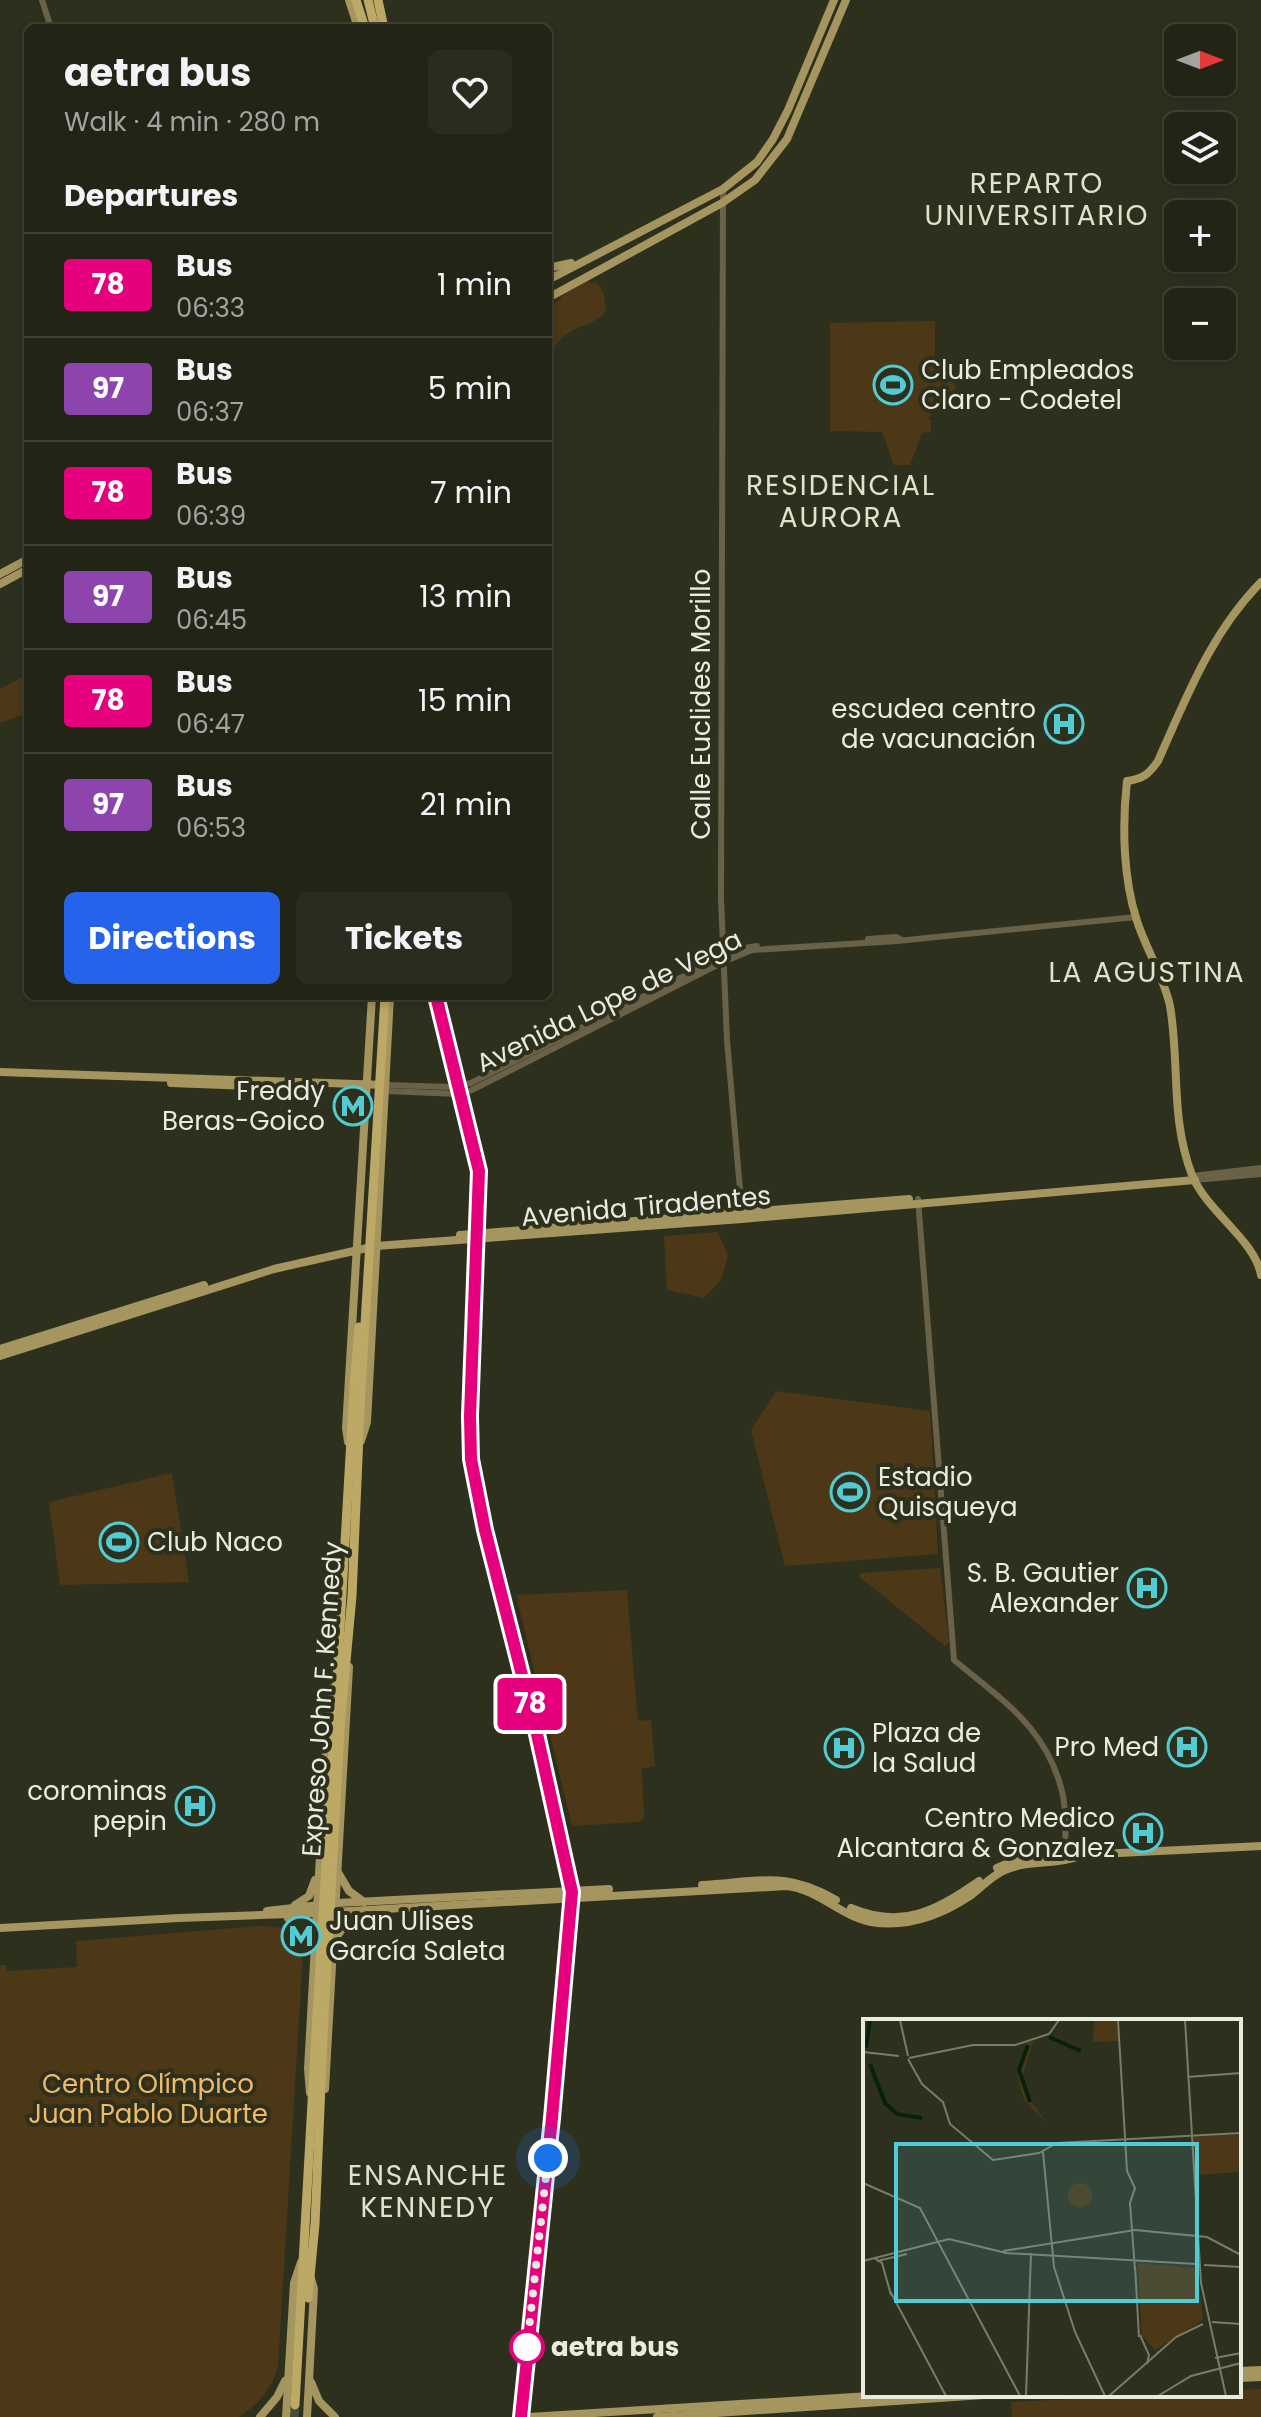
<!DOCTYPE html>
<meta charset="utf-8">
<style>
:root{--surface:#222416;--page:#2a2c1f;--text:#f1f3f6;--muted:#a2a4a1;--line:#3f4135;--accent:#2563eb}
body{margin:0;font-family:Poppins,sans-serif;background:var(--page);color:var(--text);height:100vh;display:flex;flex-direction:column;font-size:30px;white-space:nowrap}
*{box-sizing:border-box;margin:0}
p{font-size:26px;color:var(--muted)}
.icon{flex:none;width:44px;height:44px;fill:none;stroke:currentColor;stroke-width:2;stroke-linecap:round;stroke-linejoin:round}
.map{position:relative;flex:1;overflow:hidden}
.side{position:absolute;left:24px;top:24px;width:528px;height:976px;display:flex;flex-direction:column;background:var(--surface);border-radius:12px;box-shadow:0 4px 12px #0003,0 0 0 2px var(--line)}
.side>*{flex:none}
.badge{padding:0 16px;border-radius:6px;font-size:28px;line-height:52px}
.needle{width:52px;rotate:90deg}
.controls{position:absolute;left:1164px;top:24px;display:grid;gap:16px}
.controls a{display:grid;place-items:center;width:72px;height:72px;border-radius:12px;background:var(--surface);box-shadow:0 4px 12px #0003,0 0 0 2px var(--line);font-size:40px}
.you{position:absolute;width:40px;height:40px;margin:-20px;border:6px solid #fff;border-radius:50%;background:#1a73e8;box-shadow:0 0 0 12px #1a73e833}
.map>.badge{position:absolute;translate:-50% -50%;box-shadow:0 0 0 4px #fff}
h2{padding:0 40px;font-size:30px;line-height:72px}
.round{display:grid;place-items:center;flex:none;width:84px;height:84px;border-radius:12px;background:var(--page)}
.headline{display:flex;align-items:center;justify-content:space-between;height:136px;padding:0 40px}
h1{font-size:38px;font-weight:700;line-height:60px}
.action{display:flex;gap:16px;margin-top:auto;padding:16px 40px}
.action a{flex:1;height:92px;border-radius:12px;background:var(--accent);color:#fff;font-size:32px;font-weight:700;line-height:92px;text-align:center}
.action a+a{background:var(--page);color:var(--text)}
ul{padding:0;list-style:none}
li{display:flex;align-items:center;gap:24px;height:104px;padding:0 40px;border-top:2px solid var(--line)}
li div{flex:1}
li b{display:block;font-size:30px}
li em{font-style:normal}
li .badge{min-width:88px;font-weight:700;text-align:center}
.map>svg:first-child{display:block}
.green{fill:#4c3716}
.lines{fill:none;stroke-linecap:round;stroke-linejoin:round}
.highway-tunnel{stroke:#4a4c3b;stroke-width:9;stroke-dasharray:9 4.5;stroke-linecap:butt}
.minor{stroke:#6a6248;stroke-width:6}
.major{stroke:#a5955e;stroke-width:8}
.highway{stroke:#bca966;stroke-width:9}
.highway-bridge{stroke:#bca966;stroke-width:9}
.line-casing{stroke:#fff;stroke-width:18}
.line{stroke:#e6007e;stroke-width:12}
.walk{stroke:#e9ebdf;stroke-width:8;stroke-dasharray:0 14.4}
.stop-dot{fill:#fff;stroke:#e6007e;stroke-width:4}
.labels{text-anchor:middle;stroke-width:8;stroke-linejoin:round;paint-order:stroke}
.poi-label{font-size:26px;fill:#e9ebdf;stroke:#2e301e;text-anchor:end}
.street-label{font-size:26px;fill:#e9ebdf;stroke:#2e301e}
.park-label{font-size:26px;fill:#f2ba67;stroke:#2e301e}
.stop-label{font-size:26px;font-weight:bold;fill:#e9ebdf;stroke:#2e301e;text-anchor:start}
.neighbourhood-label{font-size:28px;letter-spacing:2px;fill:#e0e3cc;stroke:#2e301e}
.inset-river{fill:none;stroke:#06220c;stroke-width:4}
.inset-road{fill:none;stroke:#797b6b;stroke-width:2}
.view{fill:#51ccd5;fill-opacity:0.15;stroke:#51ccd5;stroke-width:4}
.inset-edge{fill:none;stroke:#e9ebdf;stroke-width:4}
</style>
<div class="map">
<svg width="1261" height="2417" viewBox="0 0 1261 2417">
<rect width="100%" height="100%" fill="#2e301e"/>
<g class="green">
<path d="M586 281 598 284 604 294 606 311C597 323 584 324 572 331 561 337 555 346 548 355V310L562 296Z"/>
<polygon points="935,321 935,374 956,375 955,396 935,397 930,418 927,419 931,420 931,432 922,433 910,465 894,465 882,432 830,431 830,323"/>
<polygon points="28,674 28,713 0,723 0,689"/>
<polygon points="718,1232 728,1256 721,1280 704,1298 667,1290 664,1236"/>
<polygon points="776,1391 930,1411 938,1554 785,1566 751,1430"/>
<polygon points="172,1473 189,1582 60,1585 49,1502"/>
<polygon points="940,1568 949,1642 945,1646 860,1577 860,1573"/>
<polygon points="627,1590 638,1721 651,1720 655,1766 642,1769 644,1817 639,1822 572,1826 516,1595"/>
<path d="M259 1926C281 1927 300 1928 303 1953L278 2366C272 2389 259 2404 239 2417H0V1965H6L7 1971 77 1967 76 1941Z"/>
<polygon points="1261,2389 1261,2417 1012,2417 1011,2402 1151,2395 1239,2395 1239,2390"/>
</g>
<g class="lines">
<polyline class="highway-tunnel" points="294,2417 295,2405"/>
<g class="minor">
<polyline points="42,0 51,28"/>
<polyline points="723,189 721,899 727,1040 742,1213"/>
<polyline points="868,939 896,937 900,939"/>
<polyline points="386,1085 451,1087 471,1083 722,957 739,949 757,946"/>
<polyline points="386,1091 460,1094 472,1090 723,962 752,950 897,941 1136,917"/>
<polyline points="1193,1176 1261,1168"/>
<polyline points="1195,1180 1261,1174"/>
<path d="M918 1199 954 1660C1003 1701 1049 1729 1063 1796 1067 1815 1065 1837 1065 1857"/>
</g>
<g class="major">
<polyline points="349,0 358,28"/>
<polyline points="548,268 571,263"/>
<polyline points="548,280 723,189 757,162 773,139 788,110 834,0"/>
<polyline points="548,298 722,203 755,180 787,139 846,0"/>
<polyline points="0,574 28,559"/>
<path d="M1261 582C1211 633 1187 696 1158 761 1149 774 1143 779 1127 781 1122 825 1123 878 1137 921 1146 949 1164 977 1170 1006 1180 1064 1170 1118 1192 1175 1207 1212 1255 1240 1261 1275"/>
<polyline points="0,584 28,569"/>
<polyline points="436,996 479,1171 470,1416 471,1459 485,1530 569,1868 572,1917 521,2417"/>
<polyline points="0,1072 385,1085"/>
<polyline points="171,1083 305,1088"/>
<polyline points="460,1235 909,1199"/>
<polyline points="0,1349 204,1285"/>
<polyline points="0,1356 274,1269 376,1246 742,1219 1195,1180"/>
<polyline points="361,1441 367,1422 390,996"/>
<polyline points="348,1442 346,1428 372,996"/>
<polyline points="997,1868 1013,1861 1038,1857 1261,1846"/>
<polyline points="339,1874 349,1891 364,1902"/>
<path d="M702 1885C757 1882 786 1870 836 1900"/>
<polyline points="295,1905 309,1896 315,1880"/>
<path d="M851 1908C903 1930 937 1910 979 1881"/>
<polyline points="267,1911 337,1903 609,1889"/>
<path d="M288 1918C300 1921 310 1923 314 1936"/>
<path d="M0 1928 179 1918 316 1913 786 1886C818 1889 840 1916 871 1922 907 1928 940 1916 970 1896 982 1887 991 1876 1005 1870 1028 1860 1054 1865 1077 1857"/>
<polyline points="336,1938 346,1923 363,1912"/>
<polyline points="325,2089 349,1667"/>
<polyline points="310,2093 308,2069 328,1714 333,1688"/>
<polyline points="1239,2371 1261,2370"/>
<polyline points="1239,2378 1261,2377"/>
<polyline points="311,2382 319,2401 335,2417"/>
<polyline points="260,2417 277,2397 285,2381"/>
<polyline points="286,2417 294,2283 301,2262"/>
<polyline points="307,2417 314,2289 311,2278"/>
<polyline points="529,2417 886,2395"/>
<polyline points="657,2417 984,2395"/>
</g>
<g class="highway">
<polyline points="356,0 365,28"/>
<polyline points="368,0 375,28"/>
<polyline points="378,0 384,28"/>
<polyline points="335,1715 354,1387"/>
<polyline points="341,1715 352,1596 361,1389"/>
<polyline points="308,2298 315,2224 324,2016"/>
<polyline points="295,2405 317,2014"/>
</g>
<g class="highway-bridge">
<polyline points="354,1387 359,1327"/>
<polyline points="361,1389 385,996"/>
<polyline points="317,2014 335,1715"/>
<polyline points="324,2016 341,1715"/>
</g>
</g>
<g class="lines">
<g class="line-casing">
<polyline id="line" points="436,996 479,1171 470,1416 471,1459 485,1530 537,1734 572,1892 552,2118 521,2417"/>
</g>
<use href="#line" class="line"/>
<polyline class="walk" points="527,2347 526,2356 548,2158"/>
</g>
<defs>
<g id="stadium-ring" transform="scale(2)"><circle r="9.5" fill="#2e301e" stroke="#51ccd5" stroke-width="1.5"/><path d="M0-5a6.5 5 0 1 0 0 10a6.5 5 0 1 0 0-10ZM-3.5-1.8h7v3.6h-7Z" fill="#51ccd5"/></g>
<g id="hospital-ring" transform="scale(2)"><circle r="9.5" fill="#2e301e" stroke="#51ccd5" stroke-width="1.5"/><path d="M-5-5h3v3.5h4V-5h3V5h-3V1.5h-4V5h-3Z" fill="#51ccd5"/></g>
<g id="metro-ring" transform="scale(2)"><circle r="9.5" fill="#2e301e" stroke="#51ccd5" stroke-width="1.5"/><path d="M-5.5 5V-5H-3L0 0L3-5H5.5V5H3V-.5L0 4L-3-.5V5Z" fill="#51ccd5"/></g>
</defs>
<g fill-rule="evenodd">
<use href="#stadium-ring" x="893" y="385"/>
<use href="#hospital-ring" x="1064" y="724"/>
<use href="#metro-ring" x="353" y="1106"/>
<use href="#stadium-ring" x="850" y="1492"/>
<use href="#stadium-ring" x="119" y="1542"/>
<use href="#hospital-ring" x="1147" y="1588"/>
<use href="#hospital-ring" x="1187" y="1747"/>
<use href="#hospital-ring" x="844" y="1748"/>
<use href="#hospital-ring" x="195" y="1806"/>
<use href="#hospital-ring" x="1143" y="1833"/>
<use href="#metro-ring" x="301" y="1936"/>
</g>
<circle class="stop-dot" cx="527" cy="2347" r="16"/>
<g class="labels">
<g class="poi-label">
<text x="921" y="379" text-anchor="start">Club Empleados<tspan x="921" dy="30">Claro - Codetel</tspan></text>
<text x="1036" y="718">escudea centro<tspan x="1036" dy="30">de vacunación</tspan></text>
<text x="325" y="1100">Freddy<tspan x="325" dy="30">Beras-Goico</tspan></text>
<text x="878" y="1486" text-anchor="start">Estadio<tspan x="878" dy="30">Quisqueya</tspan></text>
<text x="147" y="1551" text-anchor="start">Club Naco</text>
<text x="1119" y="1582">S. B. Gautier<tspan x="1119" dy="30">Alexander</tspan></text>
<text x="872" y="1742" text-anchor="start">Plaza de<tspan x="872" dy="30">la Salud</tspan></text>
<text x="1159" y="1756">Pro Med</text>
<text x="167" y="1800">corominas<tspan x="167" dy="30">pepin</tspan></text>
<text x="1115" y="1827">Centro Medico<tspan x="1115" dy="30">Alcantara &amp; Gonzalez</tspan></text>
<text x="329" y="1930" text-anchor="start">Juan Ulises<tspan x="329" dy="30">García Saleta</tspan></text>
</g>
<g class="street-label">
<text transform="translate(701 704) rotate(-90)" y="9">Calle Euclides Morillo</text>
<text transform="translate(609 1001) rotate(-26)" y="9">Avenida Lope de Vega</text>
<text transform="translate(646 1206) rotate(-5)" y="9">Avenida Tiradentes</text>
<text transform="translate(322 1699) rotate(-86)" y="9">Expreso John F. Kennedy</text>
</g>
<g class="park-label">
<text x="148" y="2093">Centro Olímpico<tspan x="148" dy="30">Juan Pablo Duarte</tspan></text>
</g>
<g class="stop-label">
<text x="551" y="2356">aetra bus</text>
</g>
<g class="neighbourhood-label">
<text x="1037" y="193">REPARTO<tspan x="1037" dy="32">UNIVERSITARIO</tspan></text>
<text x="841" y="495">RESIDENCIAL<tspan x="841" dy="32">AURORA</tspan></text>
<text x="1147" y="982">LA AGUSTINA</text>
<text x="428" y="2185">ENSANCHE<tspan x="428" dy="32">KENNEDY</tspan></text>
</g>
</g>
<g transform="translate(863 2019)">
<rect width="378" height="378" fill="#2e301e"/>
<path d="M231 1H254L256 22 230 23ZM170 22 160 56 166 79 183 104 162 82 154 56 163 24ZM378 115V153L332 156 330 118ZM205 176a12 12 0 1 1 24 0a12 12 0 1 1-24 0ZM275 244 332 249 335 254 340 301 292 331 279 317Z" fill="#4c3716"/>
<path class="inset-river" d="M186 18 218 32M165 26 156 51 167 83M3 29 7 1M7 45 22 84 34 95 59 99"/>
<path class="inset-road" d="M37 1 45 37M255 1 264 152 272 169 267 184 272 251M322 1 338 264 363 377M0 33 36 37M46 39 110 26H152L186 15 196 1M45 40 59 65 80 83 87 105 130 141 176 134 194 124 378 114M324 58 378 54M180 133 191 248 212 313 242 377M0 164 57 189 157 377M140 232 272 211 344 218 378 236M11 239 19 244 28 276M0 242 86 220 143 234 333 245M14 242 44 235M341 246 378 248M272 247 276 318M27 272 83 377M349 303 378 305M277 316 286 336 284 345M352 339 378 334M163 377 168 234M246 377 313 318 340 305M295 377 328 357 378 344"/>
<path class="view" d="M33 125H334V282H33Z"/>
<rect width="378" height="378" class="inset-edge"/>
</g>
</svg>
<div class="controls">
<a><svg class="needle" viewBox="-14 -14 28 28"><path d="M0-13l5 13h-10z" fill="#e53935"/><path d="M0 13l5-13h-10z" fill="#a2a4a1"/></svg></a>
<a><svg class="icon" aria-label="layers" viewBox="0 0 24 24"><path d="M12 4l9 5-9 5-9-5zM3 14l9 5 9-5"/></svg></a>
<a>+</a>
<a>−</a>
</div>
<div class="you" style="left:548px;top:2158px"></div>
<b class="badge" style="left:530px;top:1704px;background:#e6007e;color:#fff">78</b>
<section class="side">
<div class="headline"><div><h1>aetra bus</h1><p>Walk · 4 min · 280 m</p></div><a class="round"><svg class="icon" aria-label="heart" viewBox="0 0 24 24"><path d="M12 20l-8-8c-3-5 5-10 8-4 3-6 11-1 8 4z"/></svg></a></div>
<h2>Departures</h2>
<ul>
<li><span class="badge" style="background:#e6007e;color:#fff">78</span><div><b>Bus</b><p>06:33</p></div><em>1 min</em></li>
<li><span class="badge" style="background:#8e44ad;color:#fff">97</span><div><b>Bus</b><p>06:37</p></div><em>5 min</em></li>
<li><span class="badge" style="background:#e6007e;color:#fff">78</span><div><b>Bus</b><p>06:39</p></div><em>7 min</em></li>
<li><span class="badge" style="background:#8e44ad;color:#fff">97</span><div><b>Bus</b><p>06:45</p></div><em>13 min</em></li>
<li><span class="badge" style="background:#e6007e;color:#fff">78</span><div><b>Bus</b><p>06:47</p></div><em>15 min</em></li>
<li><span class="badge" style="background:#8e44ad;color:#fff">97</span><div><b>Bus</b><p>06:53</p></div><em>21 min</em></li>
</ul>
<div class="action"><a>Directions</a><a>Tickets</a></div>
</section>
</div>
